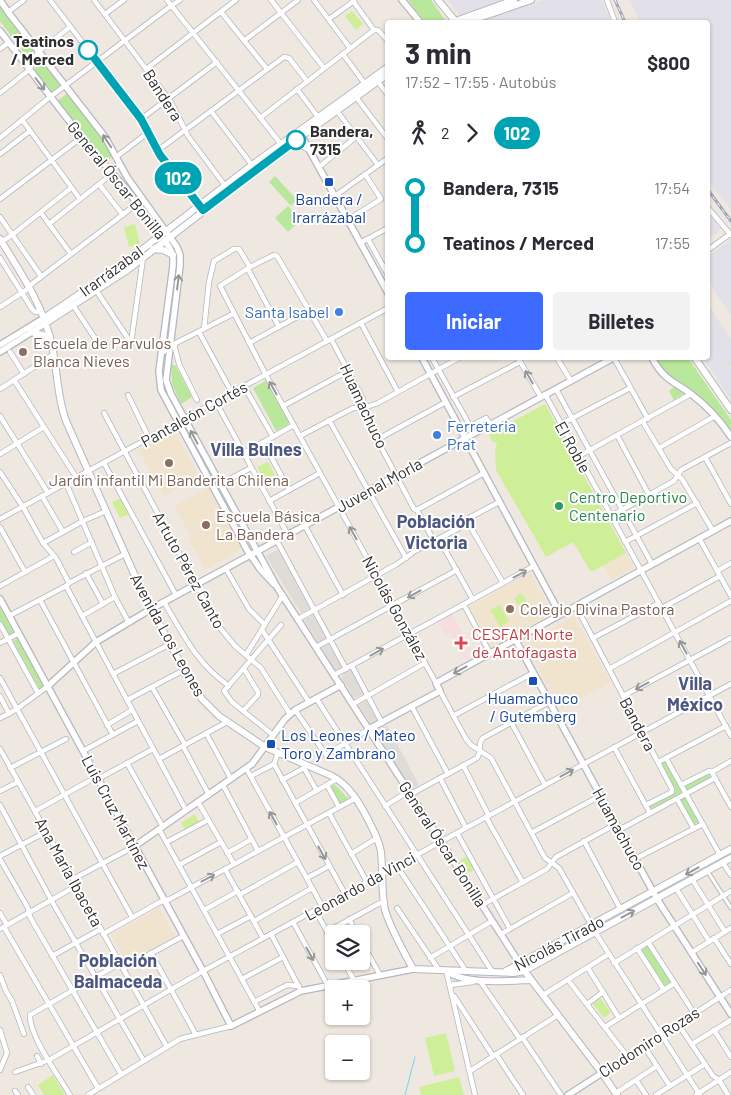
<!DOCTYPE html>
<html lang="es">
<meta charset="utf-8">
<style>
:root{--surface:#fff;--page:#f2f2f3;--text:#2b2b33;--muted:#7c7c81;--accent:#3d6bff}
body{margin:0;font-family:Barlow,sans-serif;background:var(--page);color:var(--text);height:100vh;display:flex;flex-direction:column;font-size:19px;white-space:nowrap}
*{box-sizing:border-box;margin:0}
p{font-size:16px;color:var(--muted)}
.icon{flex:none;width:28px;height:28px;fill:none;stroke:currentColor;stroke-width:2;stroke-linecap:round;stroke-linejoin:round}
.map{position:relative;flex:1;overflow:hidden}
.drawer{position:absolute;left:385px;top:20px;width:325px;height:340px;display:flex;flex-direction:column;background:var(--surface);border-radius:5px;box-shadow:0 1px 4px #0004}
.drawer>*{flex:none}
.badge{padding:0 10px;border-radius:16px;font-size:18px;line-height:32px}
.fabs{position:absolute;left:325px;top:925px;display:grid;gap:10px}
.fabs a{display:grid;place-items:center;width:45px;height:45px;border-radius:5px;background:var(--surface);box-shadow:0 1px 4px #0004;font-size:25px}
.map>.badge{position:absolute;translate:-50% -50%;box-shadow:0 0 0 2px #fff}
.legs{display:flex;align-items:center;gap:8px;height:55px;padding:0 20px;font-size:16px}
.legs p{margin-inline-start:auto}
.head{display:flex;align-items:center;justify-content:space-between;height:85px;padding:0 20px}
h1{font-size:28px;font-weight:700;line-height:38px}
.cta{display:flex;gap:10px;margin-top:auto;padding:10px 20px}
.cta a{flex:1;height:58px;border-radius:5px;background:var(--accent);color:#fff;font-size:20px;font-weight:700;line-height:58px;text-align:center}
.cta a+a{background:var(--page);color:var(--text)}
ul{padding:0 20px;list-style:none}
li{display:flex;align-items:center;gap:18px;height:55px;font-size:19px}
li i{display:grid;place-items:center;width:8px;height:100%;margin:0 6px;background:currentColor}
li i::after{content:'';width:12px;height:12px;margin:-6px;border:4px solid;border-radius:50%;background:var(--surface)}
li p{margin-inline-start:auto}
li:first-child i{background:linear-gradient(#0000 50%,currentColor 0)}
li:last-child i{background:linear-gradient(currentColor 50%,#0000 0)}
.map>svg:first-child{display:block}
.industrial{fill:#e2e0e8}
.education{fill:#f1e4cf}
.medical{fill:#f6dee0}
.green{fill:#b9e79b}
.pitch{fill:#ceef97}
.plaza{fill:#dfdbd7}
.lines{fill:none;stroke-linecap:round;stroke-linejoin:round}
.stream{stroke:#70d7f4;stroke-width:1}
.pedestrian-casing{stroke:#b4b7c1;stroke-width:5}
.minor-casing{stroke:#b4b7c1;stroke-width:6}
.tertiary-casing{stroke:#b4b7c1;stroke-width:8}
.secondary-casing{stroke:#b4b7c1;stroke-width:8}
.pedestrian{stroke:#fff;stroke-width:3}
.minor{stroke:#fff;stroke-width:4.5}
.tertiary{stroke:#fff;stroke-width:5.5}
.secondary{stroke:#fff;stroke-width:6}
.rail-casing{stroke:#a2a6b8;stroke-width:3}
.rail{stroke:#fff;stroke-width:1;stroke-dasharray:4;stroke-linecap:butt}
.oneway{stroke:#969696}
.line-1-casing{stroke:#fff;stroke-width:11}
.line-1{stroke:#00a3b4;stroke-width:8}
.stop-1-dot{fill:#fff;stroke:#00a3b4;stroke-width:2.5}
.transit-dot{fill:#1a4fb4;stroke:#fff;stroke-width:2}
.shop-dot{fill:#3f7fe0;stroke:#fff;stroke-width:2}
.education-dot{fill:#8d6e63;stroke:#fff;stroke-width:2}
.leisure-dot{fill:#2e9e5b;stroke:#fff;stroke-width:2}
.health-dot{fill:#e0444e;stroke:#fff;stroke-width:2}
.labels{text-anchor:middle;stroke-width:4;stroke-linejoin:round;paint-order:stroke}
.stop-label{font-size:16px;font-weight:bold;fill:#2e2e2e;stroke:#fff;text-anchor:end}
.street-label{font-size:16px;fill:#2e2e2e;stroke:#fff}
.transit-label{font-size:16px;fill:#164399;stroke:#fff}
.shop-label{font-size:16px;fill:#366cbe;stroke:#fff;text-anchor:end}
.education-label{font-size:16px;fill:#785e54;stroke:#fff;text-anchor:start}
.leisure-label{font-size:16px;fill:#27864d;stroke:#fff;text-anchor:start}
.health-label{font-size:16px;fill:#be3a42;stroke:#fff;text-anchor:start}
.neighbourhood-label{font-size:18px;font-weight:bold;fill:#4b5781;stroke:#fff}
</style>
<div class="map">
<svg width="731" height="1095" viewBox="0 0 731 1095">
<rect width="100%" height="100%" fill="#efe8e0"/>
<g class="industrial">
<polygon points="448,0 502,0 460,15"/>
<polygon points="544,0 602,0 611,22 479,22"/>
<polygon points="630,0 731,0 731,209 708,181 708,22 640,22"/>
<polygon points="708,214 721,230 708,240"/>
<polygon points="731,240 731,316 708,281 708,256"/>
<polygon points="708,304 731,340 731,365 729,366 731,369 731,399 703,358 708,358"/>
</g>
<g class="education">
<polygon points="174,430 199,477 164,496 138,450"/>
<polygon points="209,488 241,547 237,552 206,570 188,538 191,537 174,506"/>
<polygon points="626,553 634,568 611,580 603,565"/>
<polygon points="529,573 531,573 551,611 550,615 491,647 469,607"/>
<polygon points="574,616 611,682 561,710 524,643"/>
<polygon points="159,908 176,938 128,965 111,935"/>
</g>
<polygon class="medical" points="452,613 472,650 466,654 468,659 465,660 450,633 445,635 437,621"/>
<g class="green">
<polygon points="408,0 431,0 445,20 444,22 425,22"/>
<polygon points="0,5 33,50 33,56 30,61 0,21"/>
<polygon points="40,56 63,86 52,95 34,71"/>
<polygon points="68,93 109,146 113,156 106,162 92,147 57,101"/>
<polygon points="275,176 297,200 291,206 269,182"/>
<polygon points="288,206 301,220 288,232 275,218"/>
<path d="M656 358H688L731 420V432C724 422 717 413 708 405 689 390 667 379 656 358Z"/>
<polygon points="171,364 176,366 192,397 181,404 172,384"/>
<polygon points="267,380 289,421 288,425 276,431 253,388"/>
<polygon points="675,386 684,394 674,400 669,391"/>
<polygon points="0,608 14,633 14,634 9,636 0,619"/>
<polygon points="19,637 43,684 43,688 40,690 13,641"/>
<polygon points="665,761 682,792 681,794 649,810 648,805 674,791 661,765 661,763"/>
<polygon points="709,773 711,778 687,790 685,786"/>
<polygon points="334,784 348,798 349,800 339,805 331,787"/>
<polygon points="684,796 699,822 693,825 679,799"/>
<polygon points="647,946 671,982 663,987 640,951"/>
</g>
<g class="pitch">
<polygon points="352,11 363,24 356,30 345,16"/>
<polygon points="135,224 140,244 129,247 124,227"/>
<polygon points="545,404 626,553 591,572 573,542 546,557 496,470 495,451 497,443 492,441 489,434"/>
<polygon points="268,462 277,479 266,485 257,467"/>
<polygon points="121,498 130,514 120,518 112,502"/>
<polygon points="522,593 529,607 522,611 514,598"/>
<polygon points="500,605 509,622 500,627 490,610"/>
<polygon points="195,814 199,822 185,830 181,823"/>
<polygon points="467,856 476,869 469,873 460,860"/>
<polygon points="600,998 611,1012 604,1018 593,1004"/>
<polygon points="446,1033 455,1071 434,1076 425,1038"/>
<polygon points="53,1075 65,1095 44,1095 38,1085"/>
<polygon points="459,1077 464,1095 421,1095 419,1087"/>
</g>
<g class="plaza">
<polygon points="278,549 310,609 301,613 266,556"/>
<polygon points="314,614 327,638 318,642 304,620"/>
<polygon points="329,644 342,667 335,670 322,648"/>
<polygon points="352,669 365,693 356,698 354,698 342,678 342,675"/>
<polygon points="366,700 379,722 372,726 359,705"/>
<polygon points="387,725 419,785 412,789 375,734 376,730"/>
</g>
<g class="lines">
<polyline class="stream" points="405,1095 415,1057"/>
<g class="pedestrian-casing">
<polyline id="pedestrian" points="708,872 731,908"/>
</g>
<g class="minor-casing">
<g id="minor">
<polyline points="50,0 141,119 160,155 200,207"/>
<polyline points="94,0 171,102 188,136 229,191"/>
<polyline points="167,0 281,144"/>
<polyline points="271,0 324,68"/>
<polyline points="314,0 350,48"/>
<polyline points="607,0 615,22"/>
<polyline points="353,1 374,30 378,30 388,41"/>
<polyline points="8,12 24,0"/>
<polyline points="221,12 267,69"/>
<polyline points="105,14 124,0"/>
<polyline points="329,19 354,1"/>
<polyline points="245,40 298,0"/>
<polyline points="0,49 8,43"/>
<polyline points="343,54 365,84"/>
<polyline points="146,69 236,0"/>
<polyline points="378,82 388,95"/>
<polyline points="297,89 318,117"/>
<polyline points="0,93 29,70 38,52 70,27"/>
<polyline points="356,97 388,139"/>
<polyline points="211,111 252,165"/>
<polyline points="337,111 378,165"/>
<polyline points="260,118 374,30"/>
<polyline points="141,119 217,62"/>
<polyline points="23,121 80,199"/>
<polyline points="0,138 50,97 168,8 180,0"/>
<polyline points="157,151 284,57 289,58 307,81"/>
<polyline points="0,154 30,131"/>
<polyline points="116,157 149,132"/>
<polyline points="319,167 356,137"/>
<polyline points="99,184 123,215"/>
<polyline points="335,196 388,158"/>
<polyline points="0,199 82,137"/>
<polyline points="708,208 731,235"/>
<polyline points="41,213 71,254"/>
<polyline points="0,217 41,276"/>
<polyline points="348,220 381,199 365,174"/>
<polyline points="49,224 113,173"/>
<polyline points="368,239 388,275"/>
<polyline points="1,242 12,235 71,188"/>
<polyline points="360,243 388,228"/>
<polyline points="708,250 730,234"/>
<polyline points="0,258 32,309 35,312 41,311"/>
<polyline points="248,269 279,327"/>
<polyline points="220,286 266,375 436,683"/>
<polyline points="220,286 250,267 274,255 277,256 327,341"/>
<polyline points="96,290 131,343"/>
<polyline points="73,305 100,346"/>
<polyline points="0,307 26,290 33,283 138,203"/>
<polyline points="361,323 398,392"/>
<polyline points="204,329 209,282 214,261 234,249 239,249 250,267"/>
<polyline points="199,332 232,393"/>
<polyline points="331,339 363,399 364,415 414,509 417,510 434,541 442,544 473,600"/>
<polyline points="131,343 143,258"/>
<polyline points="249,343 308,311"/>
<polyline points="174,344 179,364 197,400"/>
<polyline points="170,346 233,314"/>
<polyline points="10,352 24,374"/>
<polyline points="161,354 170,346 163,338"/>
<polyline points="432,358 469,424 471,426 473,425 486,418 490,424"/>
<polyline points="518,358 541,397"/>
<polyline points="557,358 571,381"/>
<polyline points="614,358 648,419"/>
<polyline points="14,380 76,477"/>
<polyline points="244,386 273,437"/>
<polyline points="0,389 54,354"/>
<polyline points="556,389 652,564"/>
<polyline points="545,394 731,736"/>
<polyline points="128,395 149,438"/>
<polyline points="453,397 520,362"/>
<polyline points="216,402 288,535"/>
<polyline points="283,406 348,371"/>
<polyline points="104,413 217,624 235,646 261,668 290,714"/>
<polyline points="0,416 48,493"/>
<polyline points="329,420 406,558"/>
<polyline points="643,422 671,469 682,479 713,531"/>
<polyline points="561,424 630,388"/>
<polyline points="617,435 649,495"/>
<polyline points="300,436 353,408 364,408 378,403 459,358"/>
<polyline points="378,439 446,402"/>
<polyline points="263,442 289,490"/>
<polyline points="659,448 715,416"/>
<polyline points="244,453 294,425"/>
<polyline points="0,454 44,427"/>
<polyline points="579,456 691,394"/>
<polyline points="705,457 731,504"/>
<polyline points="104,463 176,595"/>
<polyline points="0,472 23,507 43,543 56,558 69,583"/>
<polyline points="66,483 115,597 129,623"/>
<polyline points="220,484 251,468"/>
<polyline points="42,496 63,532"/>
<polyline points="269,501 320,473"/>
<polyline points="417,510 484,473"/>
<polyline points="611,516 674,481 681,470 731,443"/>
<polyline points="0,519 388,308"/>
<polyline points="467,521 503,583"/>
<polyline points="305,526 343,595"/>
<polyline points="0,527 25,572"/>
<polyline points="699,538 731,596"/>
<polyline points="277,541 346,669"/>
<polyline points="625,542 697,503"/>
<polyline points="43,543 83,521 106,511"/>
<polyline points="74,552 92,542"/>
<polyline points="226,569 249,609 265,625"/>
<polyline points="717,571 731,563"/>
<polyline points="86,573 103,604"/>
<polyline points="0,586 54,556"/>
<polyline points="66,586 186,810"/>
<polyline points="40,600 113,735"/>
<path d="M164 602C183 634 197 664 229 686"/>
<polyline points="464,605 490,653"/>
<polyline points="576,606 672,789 672,792 646,805"/>
<polyline points="662,608 720,576"/>
<polyline points="9,616 66,586 69,583 125,554"/>
<polyline points="82,616 115,597"/>
<polyline points="298,619 397,564 415,551 463,526 469,518 499,502"/>
<polyline points="0,624 38,693"/>
<polyline points="262,630 309,702"/>
<polyline points="593,638 659,603"/>
<polyline points="0,643 19,633"/>
<polyline points="316,647 457,570"/>
<polyline points="246,655 283,595"/>
<polyline points="352,666 382,723"/>
<polyline points="609,669 731,601"/>
<polyline points="113,674 170,644"/>
<polyline points="334,675 534,566"/>
<polyline points="0,678 132,917"/>
<polyline points="152,687 184,743 184,748 209,795"/>
<polyline points="440,691 466,739 471,745 491,758 545,858 559,868 592,926"/>
<polyline points="0,696 9,714"/>
<polyline points="623,696 731,638"/>
<polyline points="316,698 492,971"/>
<polyline points="127,700 184,670"/>
<polyline points="353,704 425,663"/>
<polyline points="412,707 448,774"/>
<polyline points="295,710 326,755 369,729"/>
<polyline points="243,711 258,695 258,692 244,669"/>
<polyline points="453,716 533,673"/>
<polyline points="0,718 17,709 48,686"/>
<polyline points="511,722 545,785"/>
<polyline points="107,725 132,710"/>
<polyline points="206,733 231,779"/>
<polyline points="273,735 232,702 224,691 281,625"/>
<polyline points="614,747 650,813"/>
<polyline points="0,749 167,1047"/>
<polyline points="83,751 138,721"/>
<polyline points="666,758 726,726"/>
<polyline points="159,759 227,722"/>
<polyline points="658,762 666,758 720,855"/>
<polyline points="127,763 163,827"/>
<polyline points="274,764 345,894"/>
<polyline points="463,765 489,816"/>
<polyline points="10,768 66,739"/>
<polyline points="246,768 322,906"/>
<polyline points="304,768 317,791"/>
<polyline points="251,776 274,764 278,753"/>
<polyline points="440,778 466,828"/>
<polyline points="715,778 731,807"/>
<polyline points="98,779 153,749"/>
<polyline points="282,780 304,768 306,764"/>
<polyline points="223,785 258,851"/>
<polyline points="327,785 339,807"/>
<polyline points="681,785 709,771 712,772"/>
<polyline points="0,791 18,782"/>
<path d="M411 794 477 758C482 751 477 744 483 738L549 702"/>
<polyline points="677,799 694,829"/>
<polyline points="198,802 234,864"/>
<polyline points="295,803 337,779"/>
<polyline points="0,805 54,905 144,1061"/>
<polyline points="385,806 409,791"/>
<polyline points="35,811 89,781"/>
<polyline points="329,813 367,882"/>
<polyline points="486,817 523,883"/>
<polyline points="159,829 260,1012"/>
<polyline points="619,830 715,778 712,772 731,761"/>
<polyline points="533,832 600,796"/>
<polyline points="457,833 510,929"/>
<polyline points="584,841 621,910"/>
<polyline points="167,842 208,820"/>
<polyline points="227,853 252,839"/>
<polyline points="351,854 377,838"/>
<polyline points="0,856 46,832"/>
<polyline points="0,859 28,908 30,917 121,1074"/>
<polyline points="635,859 703,824"/>
<polyline points="723,863 731,875"/>
<polyline points="179,865 221,842"/>
<polyline points="397,866 466,971"/>
<polyline points="225,869 263,938"/>
<polyline points="307,878 329,866"/>
<polyline points="73,879 135,846"/>
<polyline points="692,879 725,932"/>
<polyline points="676,888 709,941"/>
<polyline points="239,895 298,862"/>
<polyline points="482,905 547,869 556,857 616,824"/>
<polyline points="397,908 439,970"/>
<polyline points="204,910 238,891"/>
<polyline points="315,910 334,944"/>
<polyline points="0,913 7,925"/>
<polyline points="349,919 357,934"/>
<polyline points="254,921 312,888"/>
<polyline points="293,922 328,986"/>
<polyline points="4,927 98,1088"/>
<polyline points="0,929 76,886"/>
<polyline points="327,932 378,904 384,902"/>
<polyline points="595,932 700,1095"/>
<polyline points="103,934 160,902 170,899 356,798"/>
<polyline points="217,934 251,916"/>
<polyline points="271,934 301,991"/>
<polyline points="501,934 573,893"/>
<polyline points="714,938 731,964"/>
<polyline points="361,941 380,975"/>
<polyline points="648,942 694,1013"/>
<polyline points="637,948 664,990"/>
<polyline points="151,953 196,1035"/>
<polyline points="691,953 731,928"/>
<polyline points="52,956 101,929"/>
<polyline points="430,958 492,921"/>
<polyline points="343,961 354,980"/>
<polyline points="614,963 731,891"/>
<polyline points="588,968 619,1018"/>
<polyline points="123,969 183,936"/>
<polyline points="446,970 475,1095"/>
<polyline points="0,975 6,991 12,1001 24,1034"/>
<polyline points="242,979 283,957"/>
<polyline points="568,980 627,1056"/>
<polyline points="480,981 520,1039"/>
<polyline points="450,985 473,982"/>
<polyline points="543,995 609,954"/>
<polyline points="454,996 493,1056"/>
<polyline points="254,1002 287,985 299,986"/>
<polyline points="587,1004 603,992"/>
<polyline points="678,1024 713,1076 719,1080 728,1095"/>
<polyline points="605,1027 675,983"/>
<polyline points="0,1030 7,1053 0,1070"/>
<polyline points="714,1030 731,1057"/>
<polyline points="522,1037 561,1095"/>
<polyline points="692,1044 731,1020"/>
<polyline points="644,1046 670,1086"/>
<polyline points="496,1054 523,1095"/>
<polyline points="37,1056 41,1064"/>
<polyline points="470,1071 558,1015"/>
<polyline points="15,1072 49,1060 203,971 731,684"/>
<polyline points="602,1073 731,990"/>
<polyline points="636,1080 646,1095"/>
<polyline points="28,1087 33,1095"/>
<polyline points="15,1091 18,1095"/>
<polyline points="616,1093 657,1066"/>
<path d="M70 1095C59 1076 29 1036 30 1015L120 963"/>
<polyline points="88,1095 180,1039 231,1026"/>
<polyline points="656,1095 705,1064"/>
<polyline points="696,1095 731,1072"/>
</g>
</g>
<g class="tertiary-casing">
<g id="tertiary">
<polyline points="0,0 8,12 105,137 127,177 177,247 180,255 180,266 166,380 171,394 277,587 520,964"/>
<polyline points="402,0 420,22"/>
<polyline points="0,31 90,148 127,190 169,247 173,255 173,266 159,371 161,390 247,550 260,569 274,584"/>
<polyline points="300,133 388,293"/>
<polyline points="0,345 44,318"/>
<polyline points="0,352 46,323"/>
<polyline points="422,358 560,614"/>
<path d="M652 358C664 380 672 380 691 394 707 406 720 420 731 437"/>
<polyline points="0,599 203,971 231,1026 301,991 413,969"/>
<polyline points="515,639 657,899 731,1014"/>
<polyline points="48,686 96,642 151,609 613,358"/>
<polyline points="369,729 440,691 436,683 731,521"/>
<polyline points="135,846 252,764 285,719 295,710 341,685"/>
<polyline points="568,1095 602,1073"/>
</g>
</g>
<g class="secondary-casing">
<g id="secondary">
<polyline points="438,0 456,22"/>
<polyline points="453,22 514,0"/>
<polyline points="467,22 531,0"/>
<polyline points="292,143 299,144 309,149"/>
<path d="M0 239C19 270 41 302 50 338 58 366 56 394 66 421L139 585 188 678 202 699 219 716 265 747 332 776C339 780 345 785 350 791 360 802 379 838 381 852 383 871 381 891 385 910 391 930 403 950 413 969L514 973 524 971 731 858"/>
<polyline points="153,249 163,250 173,255"/>
<polyline points="44,318 122,265 252,165 388,67"/>
<polyline points="46,323 126,271 292,143 388,74"/>
<polyline points="31,332 50,337"/>
<polyline points="695,358 731,410"/>
<polyline points="523,969 602,1073 617,1095"/>
<path d="M447 971C465 985 508 981 530 980"/>
<polyline points="506,971 731,849"/>
</g>
</g>
<use href="#pedestrian" class="pedestrian"/>
<use href="#minor" class="minor"/>
<use href="#tertiary" class="tertiary"/>
<use href="#secondary" class="secondary"/>
<g class="rail-casing">
<g id="rail">
<polyline points="615,0 625,22"/>
<polyline points="708,190 731,221"/>
</g>
</g>
<use href="#rail" class="rail"/>
</g>
<defs><path id="oneway-shaft" d="M-6 0H5M1.5-3L5.5 0L1.5 3" fill="none" stroke-width="1.6" stroke-linecap="round" stroke-linejoin="round" transform="scale(1.25)"/></defs>
<g class="oneway">
<use href="#oneway-shaft" transform="translate(40 84) rotate(53)"/>
<use href="#oneway-shaft" transform="translate(107 141) rotate(-124)"/>
<use href="#oneway-shaft" transform="translate(178 282) rotate(-83)"/>
<use href="#oneway-shaft" transform="translate(529 377) rotate(-120)"/>
<use href="#oneway-shaft" transform="translate(273 388) rotate(-119)"/>
<use href="#oneway-shaft" transform="translate(194 437) rotate(-118)"/>
<use href="#oneway-shaft" transform="translate(353 533) rotate(-119)"/>
<use href="#oneway-shaft" transform="translate(520 574) rotate(-28)"/>
<use href="#oneway-shaft" transform="translate(414 594) rotate(151)"/>
<use href="#oneway-shaft" transform="translate(683 647) rotate(-119)"/>
<use href="#oneway-shaft" transform="translate(377 652) rotate(-29)"/>
<use href="#oneway-shaft" transform="translate(460 670) rotate(151)"/>
<use href="#oneway-shaft" transform="translate(642 686) rotate(152)"/>
<use href="#oneway-shaft" transform="translate(567 773) rotate(-29)"/>
<use href="#oneway-shaft" transform="translate(273 818) rotate(-119)"/>
<use href="#oneway-shaft" transform="translate(322 853) rotate(61)"/>
<use href="#oneway-shaft" transform="translate(692 871) rotate(151)"/>
<use href="#oneway-shaft" transform="translate(208 878) rotate(-28)"/>
<use href="#oneway-shaft" transform="translate(628 914) rotate(-28)"/>
<use href="#oneway-shaft" transform="translate(310 954) rotate(61)"/>
<use href="#oneway-shaft" transform="translate(702 969) rotate(57)"/>
</g>
<g class="lines">
<g class="line-1-casing">
<polyline id="line-1" points="88,50 141,119 160,155 203,210 296,140"/>
</g>
<use href="#line-1" class="line-1"/>
</g>
<g class="stop-1-dot">
<circle cx="88" cy="50" r="9"/>
<circle cx="296" cy="140" r="9"/>
</g>
<g class="transit-dot">
<rect x="324" y="177" width="10" height="10" rx="2.5"/>
<rect x="528" y="676" width="10" height="10" rx="2.5"/>
<rect x="266" y="739" width="10" height="10" rx="2.5"/>
</g>
<g class="shop-dot">
<circle cx="339" cy="312" r="5"/>
<circle cx="437" cy="435" r="5"/>
</g>
<g class="education-dot">
<circle cx="23" cy="352" r="5"/>
<circle cx="169" cy="463" r="5"/>
<circle cx="206" cy="525" r="5"/>
<circle cx="510" cy="609" r="5"/>
</g>
<circle class="leisure-dot" cx="559" cy="506" r="5"/>
<path class="health-dot" d="M458.5 635.5h5v5h5v5h-5v5h-5v-5h-5v-5h5z"/>
<g class="labels">
<g class="stop-label">
<text x="74" y="47">Teatinos<tspan x="74" dy="18">/ Merced</tspan></text>
<text x="310" y="137" text-anchor="start">Bandera,<tspan x="310" dy="18">7315</tspan></text>
</g>
<g class="street-label">
<text transform="translate(163 95) rotate(57)" y="6">Bandera</text>
<text transform="translate(117 180) rotate(51)" y="6">General Óscar Bonilla</text>
<text transform="translate(111 271) rotate(-36)" y="6">Irarrázabal</text>
<text transform="translate(364 406) rotate(65)" y="6">Huamachuco</text>
<text transform="translate(194 414) rotate(-29)" y="6">Pantaleón Cortés</text>
<text transform="translate(573 447) rotate(61)" y="6">El Roble</text>
<text transform="translate(379 485) rotate(-29)" y="6">Juvenal Morla</text>
<text transform="translate(189 570) rotate(61)" y="6">Artuto Pérez Canto</text>
<text transform="translate(395 608) rotate(61)" y="6">Nicolás González</text>
<text transform="translate(168 635) rotate(61)" y="6">Avenida Los Leones</text>
<text transform="translate(638 724) rotate(62)" y="6">Bandera</text>
<text transform="translate(116 812) rotate(62)" y="6">Luis Cruz Martínez</text>
<text transform="translate(619 829) rotate(61)" y="6">Huamachuco</text>
<text transform="translate(443 844) rotate(57)" y="6">General Óscar Bonilla</text>
<text transform="translate(69 872) rotate(61)" y="6">Ana María Ibaceta</text>
<text transform="translate(360 886) rotate(-29)" y="6">Leonardo da Vinci</text>
<text transform="translate(559 943) rotate(-28)" y="6">Nicolás Tirado</text>
<text transform="translate(649 1042) rotate(-33)" y="6">Clodomiro Rozas</text>
</g>
<g class="transit-label">
<text x="329" y="205">Bandera /<tspan x="329" dy="18">Irarrázabal</tspan></text>
<text x="533" y="704">Huamachuco<tspan x="533" dy="18">/ Gutemberg</tspan></text>
<text x="281" y="741" text-anchor="start">Los Leones / Mateo<tspan x="281" dy="18">Toro y Zambrano</tspan></text>
</g>
<g class="shop-label">
<text x="329" y="318">Santa Isabel</text>
<text x="447" y="432" text-anchor="start">Ferreteria<tspan x="447" dy="18">Prat</tspan></text>
</g>
<g class="education-label">
<text x="33" y="349">Escuela de Parvulos<tspan x="33" dy="18">Blanca Nieves</tspan></text>
<text x="169" y="486" text-anchor="middle">Jardín infantil Mi Banderita Chilena</text>
<text x="216" y="522">Escuela Básica<tspan x="216" dy="18">La Bandera</tspan></text>
<text x="520" y="615">Colegio Divina Pastora</text>
</g>
<g class="leisure-label">
<text x="569" y="503">Centro Deportivo<tspan x="569" dy="18">Centenario</tspan></text>
</g>
<g class="health-label">
<text x="472" y="640">CESFAM Norte<tspan x="472" dy="18">de Antofagasta</tspan></text>
</g>
<g class="neighbourhood-label">
<text x="256" y="456">Villa Bulnes</text>
<text x="436" y="528">Población<tspan x="436" dy="21">Victoria</tspan></text>
<text x="695" y="690">Villa<tspan x="695" dy="21">México</tspan></text>
<text x="118" y="967">Población<tspan x="118" dy="21">Balmaceda</tspan></text>
</g>
</g>
</svg>
<div class="fabs">
<a><svg class="icon" aria-label="layers" viewBox="0 0 24 24"><path d="M12 4l9 5-9 5-9-5zM3 14l9 5 9-5"/></svg></a>
<a>+</a>
<a>−</a>
</div>
<b class="badge" style="left:178px;top:178px;background:#00a3b4;color:#fff">102</b>
<section class="drawer">
<div class="head"><div><h1>3 min</h1><p>17:52 – 17:55 · Autobús</p></div><b>$800</b></div>
<div class="legs"><svg class="icon" aria-label="walk" viewBox="0 0 24 24"><circle cx="13" cy="4" r="2"/><path d="M13 8l-2 6 4 7M11 14l-3 7M7 12l3-4h3l4 4"/></svg>2<svg class="icon" aria-label="forward" viewBox="0 0 24 24"><path d="M9 5l7 7-7 7"/></svg><b class="badge" style="background:#00a3b4;color:#fff">102</b></div>
<ul>
<li><i style="color:#00a3b4"></i><b>Bandera, 7315</b><p>17:54</p></li>
<li><i style="color:#00a3b4"></i><b>Teatinos / Merced</b><p>17:55</p></li>
</ul>
<div class="cta"><a>Iniciar</a><a>Billetes</a></div>
</section>
</div>
